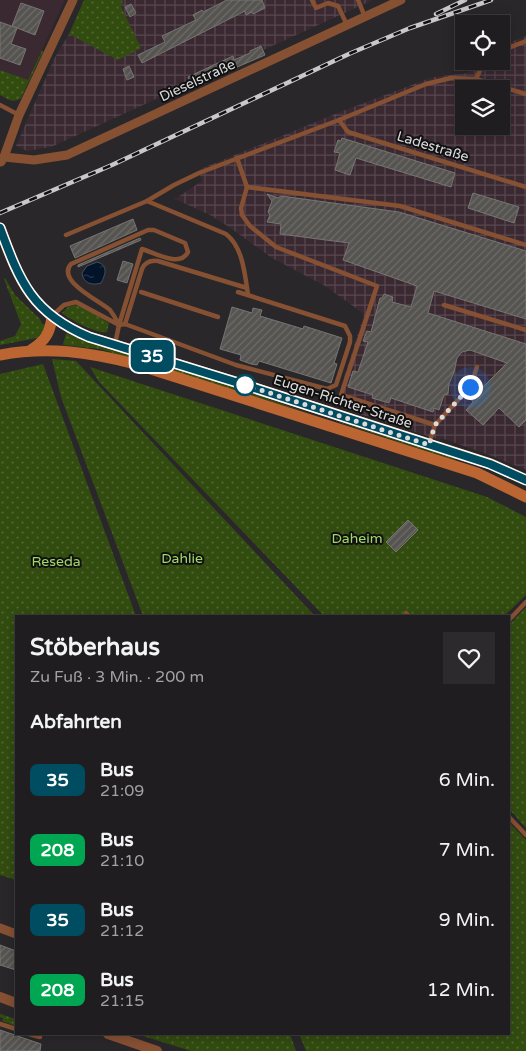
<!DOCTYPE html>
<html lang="de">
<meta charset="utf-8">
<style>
:root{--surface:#1f1d1f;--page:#2c2a2c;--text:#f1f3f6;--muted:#a1a2a4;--line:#3c3b3d}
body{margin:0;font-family:"Varela Round",sans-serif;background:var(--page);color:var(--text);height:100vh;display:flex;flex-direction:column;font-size:19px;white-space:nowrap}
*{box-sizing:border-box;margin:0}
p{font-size:16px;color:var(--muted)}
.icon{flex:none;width:28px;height:28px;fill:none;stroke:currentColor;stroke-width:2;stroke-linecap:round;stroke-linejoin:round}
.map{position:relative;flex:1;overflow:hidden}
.sheet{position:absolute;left:15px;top:615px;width:495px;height:420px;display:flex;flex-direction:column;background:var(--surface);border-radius:0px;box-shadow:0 2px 12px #0003,0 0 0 1px var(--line)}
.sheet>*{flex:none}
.badge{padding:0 10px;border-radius:8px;font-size:18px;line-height:32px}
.controls{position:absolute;left:455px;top:15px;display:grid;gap:10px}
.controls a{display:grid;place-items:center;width:55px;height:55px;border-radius:0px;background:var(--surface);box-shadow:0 2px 12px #0003,0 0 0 1px var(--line);font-size:25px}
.you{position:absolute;width:25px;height:25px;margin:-12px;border:4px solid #fff;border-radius:50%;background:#1a73e8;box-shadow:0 0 0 8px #1a73e833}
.map>.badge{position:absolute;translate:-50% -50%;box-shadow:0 0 0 2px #fff}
h2{padding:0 15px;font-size:19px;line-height:45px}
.round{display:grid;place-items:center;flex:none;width:52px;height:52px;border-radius:0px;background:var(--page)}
.summary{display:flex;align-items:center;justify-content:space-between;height:85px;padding:0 15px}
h1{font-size:24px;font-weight:700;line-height:38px}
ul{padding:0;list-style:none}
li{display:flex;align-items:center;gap:15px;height:70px;padding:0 15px}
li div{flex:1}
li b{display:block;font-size:19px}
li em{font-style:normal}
li .badge{min-width:55px;font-weight:700;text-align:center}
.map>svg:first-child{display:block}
.commercial{fill:#3b2931}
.industrial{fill:url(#industrial-grid);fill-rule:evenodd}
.grass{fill:url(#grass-dots)}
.water{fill:url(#water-ripples);stroke:#44505f}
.building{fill:url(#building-hatch);stroke:#777573}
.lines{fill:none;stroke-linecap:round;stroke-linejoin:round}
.service{stroke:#865033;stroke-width:4.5}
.minor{stroke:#865033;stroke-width:9}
.tertiary{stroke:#865033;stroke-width:10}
.secondary{stroke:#bb6533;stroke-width:11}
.rail-casing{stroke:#c9c8c9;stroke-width:4.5}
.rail{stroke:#111011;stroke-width:2.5;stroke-dasharray:8;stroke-linecap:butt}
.line-casing{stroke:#fff;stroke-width:11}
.line{stroke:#004c61;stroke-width:8}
.walk{stroke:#dcdbdc;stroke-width:5;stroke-dasharray:0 9}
.stop-dot{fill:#fff;stroke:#004c61;stroke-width:2.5}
.labels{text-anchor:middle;stroke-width:4;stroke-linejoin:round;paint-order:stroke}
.street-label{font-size:14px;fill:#dcdbdc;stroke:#111011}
.park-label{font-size:14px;fill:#a1d864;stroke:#111011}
</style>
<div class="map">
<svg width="526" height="1051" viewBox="0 0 526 1051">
<defs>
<pattern id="industrial-grid" width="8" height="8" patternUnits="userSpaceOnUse" patternTransform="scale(1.25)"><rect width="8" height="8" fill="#3b2932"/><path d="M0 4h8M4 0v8" fill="none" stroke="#57474f"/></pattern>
<pattern id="grass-dots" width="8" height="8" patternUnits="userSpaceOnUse" patternTransform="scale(1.25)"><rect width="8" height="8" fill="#324c10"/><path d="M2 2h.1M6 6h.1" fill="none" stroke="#4f6532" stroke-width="1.8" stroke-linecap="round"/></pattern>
<pattern id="water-ripples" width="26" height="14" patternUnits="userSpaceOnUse" patternTransform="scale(1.25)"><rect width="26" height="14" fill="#03142a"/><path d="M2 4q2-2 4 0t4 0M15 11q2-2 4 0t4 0" fill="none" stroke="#273648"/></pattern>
<pattern id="building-hatch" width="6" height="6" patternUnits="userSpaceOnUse" patternTransform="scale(1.25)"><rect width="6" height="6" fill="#555451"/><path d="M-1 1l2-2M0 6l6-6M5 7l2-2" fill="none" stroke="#6d6c69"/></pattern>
</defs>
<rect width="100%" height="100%" fill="#292729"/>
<polygon class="commercial" points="0,0 65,0 28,80 0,70"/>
<g class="industrial">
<polygon points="123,0 373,0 51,147 27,151 16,146 54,59 69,34 118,59 121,7"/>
<path d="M526 36V470L492 456 441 438 440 440 335 406 364 314 325 286 272 258 229 227 210 215 175 199 202 181 198 170 340 112 422 81 434 77 467 73 481 61H501V46ZM464 89H501V126H464Z"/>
</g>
<g class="grass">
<polygon points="84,0 123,0 121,7 141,48 118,60 69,34"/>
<path d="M42 50 43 52 21 98C13 104 8 99 0 95V70L28 80Z"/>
<polygon points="5,278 15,295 40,319 42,324 45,324 45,329 37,338 0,345 0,341 15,336 21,324 4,279"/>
<path d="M75 305 83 307 109 323 107 332C96 334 71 320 62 313L68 307Z"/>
<polygon points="66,333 82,340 245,391 312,414 100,349 63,345"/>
<polygon points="52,359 76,361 315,616 143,616 61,397"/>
<polygon points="43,364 136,616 16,616 16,880 0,875 0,374"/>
<polygon points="90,367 487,497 526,517 526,595 504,616 324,616 99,382"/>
<polygon points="338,422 340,422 456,458 455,460"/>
<polygon points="526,607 526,828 509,809 509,625"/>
<polygon points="509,822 526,840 526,1051 306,1051 299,1034 509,1034"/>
<polygon points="0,1014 16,1019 16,1026 2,1021 3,1018 0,1017"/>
<polygon points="142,1034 290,1034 296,1051 191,1051 143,1036"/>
</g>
<path class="water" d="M97 262C108 265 106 274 101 283 92 286 83 283 82 273L87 266Z"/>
<g class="building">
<polygon points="227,0 262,0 265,8 253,14 252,12 246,15 245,11 142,63 138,55 165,42 162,36 196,20 193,15 202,10 203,12"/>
<polygon points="21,3 44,11 35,35 12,26"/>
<polygon points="131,4 136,13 130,17 125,7"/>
<polygon points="0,22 17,28 11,44 26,49 20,65 0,58"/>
<polygon points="261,46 265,55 221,74 220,71 191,84 188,77 233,56 234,60 250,53 250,51"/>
<polygon points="129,66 134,77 127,80 123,69"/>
<polygon points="342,138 455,173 451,187 356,158 350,175 335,170 340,153 334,152 338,140 341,141"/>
<polygon points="473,193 519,207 514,223 468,208"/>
<polygon points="267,194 278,198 281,196 399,212 526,251 526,319 434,291 428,313 526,344 526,420 519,427 499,408 483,425 466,410 473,402 471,399 507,363 470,350 462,352 457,358 454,372 449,384 448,394 444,395 439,410 434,408 433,412 391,398 389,403 372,398 373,395 348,387 353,371 358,372 368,342 363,341 367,331 371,332 380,298 382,298 384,294 393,297 392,302 411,307 417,286 343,260 349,243 280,234 281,224 267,222 270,215 268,212 272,201"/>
<polygon points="133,219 137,230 75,258 70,246"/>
<polygon points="140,238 141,240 78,267 78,265"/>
<polygon points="123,261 133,264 127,283 117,280"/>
<polygon points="232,307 252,313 253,308 262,310 260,316 303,329 304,326 342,338 334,363 337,364 331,383 259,361 257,365 251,364 240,360 241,355 220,349"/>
<polygon points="408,520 418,530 396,552 386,542"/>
<polygon points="0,945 16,951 16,970 0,965"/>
<polygon points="0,1030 41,1044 40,1051 0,1051"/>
</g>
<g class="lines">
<g class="service">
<polyline points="312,0 316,8 328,3 338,6 347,25"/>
<polyline points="358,0 365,17"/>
<polyline points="501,51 526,41"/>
<polyline points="476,79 483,64 487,61"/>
<polyline points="0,105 19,115"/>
<polyline points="339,120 348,132 526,187"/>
<polyline points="237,158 247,187 400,206 526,245"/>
<polyline points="247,187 241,208 242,215 250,226 276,247 377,286 341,395 435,425 429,443"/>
<polyline points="147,201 174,185 199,173 339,120 426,84 451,78 476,79 526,94"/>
<path d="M66 235 147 201 226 234C243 247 245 275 248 295"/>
<polyline points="141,292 218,317"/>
<polyline points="444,305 526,330"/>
<polyline points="53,315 64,305 76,302 119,325 125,324 236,365 327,389 336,385 350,342 350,336 345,326 238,292"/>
<path d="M125 324 142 269C145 262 150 260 158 261L247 288"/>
<path d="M115 344 119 325 142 249C155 253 180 268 188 252L185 243 154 230H148L71 264C56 281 100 301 110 310 113 314 116 319 118 323"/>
<polyline points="435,425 470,387 477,367"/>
<polyline points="406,613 409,616"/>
<polyline points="509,620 526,602"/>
<polyline points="509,817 526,835"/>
<polyline points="0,1024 16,1029"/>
<polyline points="29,1034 40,1037"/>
</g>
<g class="minor">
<polyline points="0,160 4,157 34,160 67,155 401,0"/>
<polyline points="1,162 4,157 19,115 73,0"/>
<polyline points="0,928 16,934"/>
</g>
<g class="tertiary">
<polyline points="0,997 16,1003"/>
<polyline points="108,1034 157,1051"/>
</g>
<g class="secondary">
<path d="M0 228C20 283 32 313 89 337L245 385 491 464 526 480"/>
<path d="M31 350C45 341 50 333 52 317"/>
<path d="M0 355C47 346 89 352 135 364L477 473 526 497"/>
</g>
<g class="rail-casing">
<g id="rail">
<polyline points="436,14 465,0"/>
<polyline points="0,213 112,165 351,53 410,28 491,0"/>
</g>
</g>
<use href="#rail" class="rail"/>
</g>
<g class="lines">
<g class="line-casing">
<path id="line" d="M0 228C20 282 32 313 89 337L245 385 490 464 526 480"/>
</g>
<use href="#line" class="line"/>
<polyline class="walk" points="245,385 429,445 435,425 470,387"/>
</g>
<circle class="stop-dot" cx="245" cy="385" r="10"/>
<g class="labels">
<g class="street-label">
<text transform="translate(197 80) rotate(-25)" y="5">Dieselstraße</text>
<text transform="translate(433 146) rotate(17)" y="5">Ladestraße</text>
<text transform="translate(343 401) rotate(18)" y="5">Eugen-Richter-Straße</text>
</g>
<g class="park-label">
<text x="357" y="543">Daheim</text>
<text x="182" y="563">Dahlie</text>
<text x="56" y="566">Reseda</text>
</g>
</g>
</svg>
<div class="controls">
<a><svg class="icon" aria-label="locate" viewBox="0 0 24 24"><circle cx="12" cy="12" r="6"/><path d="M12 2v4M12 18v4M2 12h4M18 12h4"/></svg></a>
<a><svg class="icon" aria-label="layers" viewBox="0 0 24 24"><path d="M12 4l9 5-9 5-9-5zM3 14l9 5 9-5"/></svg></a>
</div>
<div class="you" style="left:470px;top:387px"></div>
<b class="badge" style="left:152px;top:356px;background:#004c61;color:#fff">35</b>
<section class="sheet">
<div class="summary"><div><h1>Stöberhaus</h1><p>Zu Fuß · 3 Min. · 200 m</p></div><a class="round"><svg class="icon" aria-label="heart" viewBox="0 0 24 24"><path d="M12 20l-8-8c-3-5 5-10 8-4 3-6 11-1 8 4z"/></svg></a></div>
<h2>Abfahrten</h2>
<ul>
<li><span class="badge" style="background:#004c61;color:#fff">35</span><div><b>Bus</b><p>21:09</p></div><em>6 Min.</em></li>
<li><span class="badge" style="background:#00a651;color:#fff">208</span><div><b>Bus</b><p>21:10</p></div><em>7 Min.</em></li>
<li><span class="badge" style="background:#004c61;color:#fff">35</span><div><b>Bus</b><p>21:12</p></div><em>9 Min.</em></li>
<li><span class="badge" style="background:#00a651;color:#fff">208</span><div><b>Bus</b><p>21:15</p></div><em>12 Min.</em></li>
</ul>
</section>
</div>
